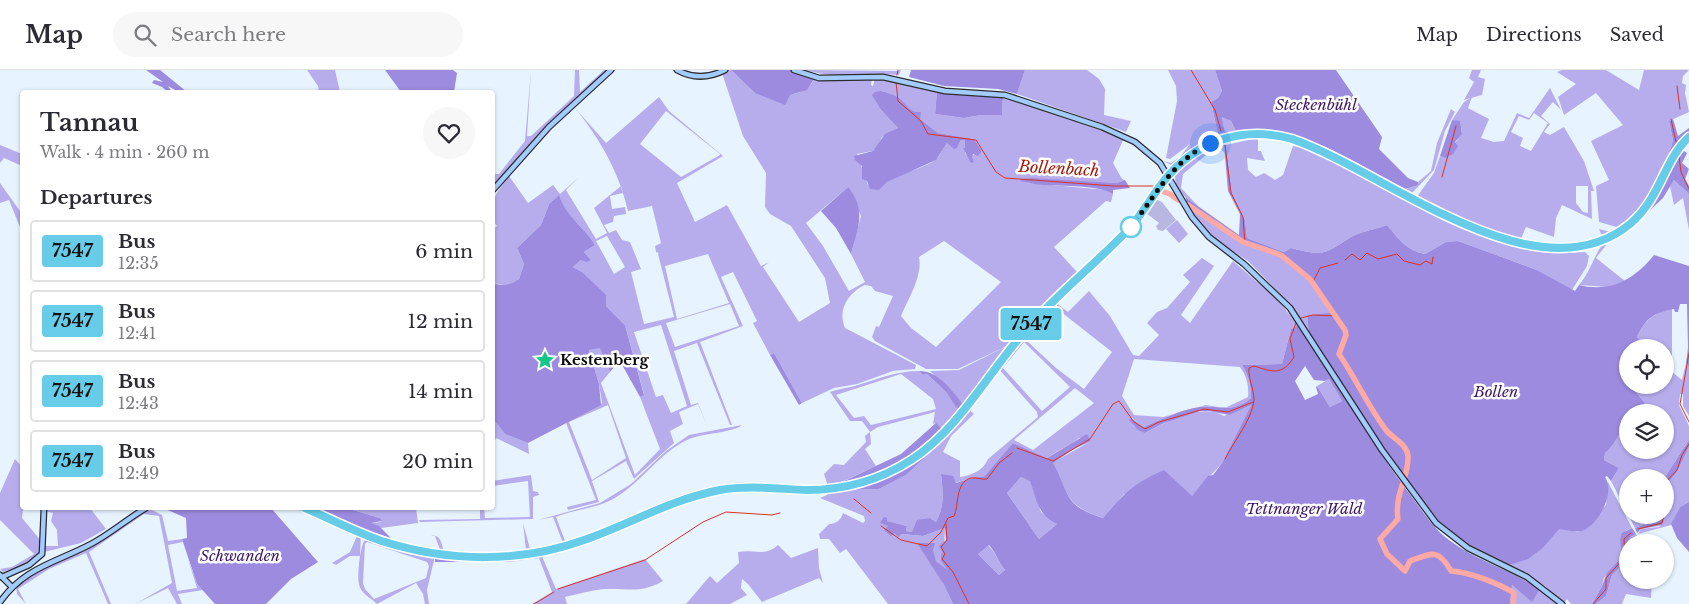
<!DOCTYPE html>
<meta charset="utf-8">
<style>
:root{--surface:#fff;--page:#f7f7f7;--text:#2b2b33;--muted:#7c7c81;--line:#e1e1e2}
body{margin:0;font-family:"Libre Baskerville",serif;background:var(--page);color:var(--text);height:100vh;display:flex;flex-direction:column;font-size:19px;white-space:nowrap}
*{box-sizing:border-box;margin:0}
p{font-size:16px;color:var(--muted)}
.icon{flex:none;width:28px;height:28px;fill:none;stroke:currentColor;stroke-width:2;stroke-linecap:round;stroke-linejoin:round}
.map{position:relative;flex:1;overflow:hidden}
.panel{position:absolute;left:20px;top:20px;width:475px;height:420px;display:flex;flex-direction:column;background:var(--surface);border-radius:5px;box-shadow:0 1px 4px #0004}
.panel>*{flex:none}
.badge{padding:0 10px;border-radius:4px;font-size:18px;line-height:32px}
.fabs{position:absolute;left:1619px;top:269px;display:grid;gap:10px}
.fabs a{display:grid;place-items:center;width:55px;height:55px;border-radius:50%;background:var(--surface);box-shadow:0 1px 4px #0004;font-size:25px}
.you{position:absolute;width:25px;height:25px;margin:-12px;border:4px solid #fff;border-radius:50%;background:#1a73e8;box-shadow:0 0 0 8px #1a73e833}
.map>.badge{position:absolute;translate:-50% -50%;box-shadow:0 0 0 2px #fff}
h2{padding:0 20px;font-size:19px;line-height:45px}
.round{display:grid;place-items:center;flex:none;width:52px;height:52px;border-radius:26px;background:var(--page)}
.overview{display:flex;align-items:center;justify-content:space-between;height:85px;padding:0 20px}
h1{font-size:24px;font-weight:700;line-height:38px}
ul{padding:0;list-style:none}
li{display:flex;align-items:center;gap:15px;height:62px;margin:0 10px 8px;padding:0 10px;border:2px solid var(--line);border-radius:5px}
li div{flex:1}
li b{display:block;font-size:19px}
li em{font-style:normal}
li .badge{min-width:55px;font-weight:700;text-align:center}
header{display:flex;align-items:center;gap:30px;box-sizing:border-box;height:70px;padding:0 25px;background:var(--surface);border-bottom:1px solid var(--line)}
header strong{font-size:24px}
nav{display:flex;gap:28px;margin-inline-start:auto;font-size:18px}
.search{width:350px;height:45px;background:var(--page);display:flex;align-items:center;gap:12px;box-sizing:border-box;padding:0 18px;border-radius:28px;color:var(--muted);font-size:19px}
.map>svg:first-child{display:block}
.green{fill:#b7aded;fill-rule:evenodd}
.forest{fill:#9d8bdf;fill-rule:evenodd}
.cemetery{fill:#b7b7e2}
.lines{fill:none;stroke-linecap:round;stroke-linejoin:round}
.stream{stroke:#db3225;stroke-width:1}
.river{stroke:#fda9a5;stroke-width:5.5}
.secondary-casing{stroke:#2c2c2c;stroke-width:7}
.secondary{stroke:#a2cbff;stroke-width:4.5}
.line-casing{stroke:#fff;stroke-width:11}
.line{stroke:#66cce8;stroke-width:8}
.walk{stroke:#0a0a0a;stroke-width:5;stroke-dasharray:0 9}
.stop-dot{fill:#fff;stroke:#66cce8;stroke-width:2.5}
.labels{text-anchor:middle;stroke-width:5;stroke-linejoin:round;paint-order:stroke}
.park-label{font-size:15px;font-style:italic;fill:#3b1567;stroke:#fff}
.poi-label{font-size:15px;font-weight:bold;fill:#0a0a0a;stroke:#fff;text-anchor:start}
.water-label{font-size:16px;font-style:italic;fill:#a71908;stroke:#fff}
</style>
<header>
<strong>Map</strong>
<div class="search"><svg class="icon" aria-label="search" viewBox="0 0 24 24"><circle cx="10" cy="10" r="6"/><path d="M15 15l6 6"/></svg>Search here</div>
<nav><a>Map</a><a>Directions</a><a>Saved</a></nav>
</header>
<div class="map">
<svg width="1689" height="534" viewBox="0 0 1689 534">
<rect width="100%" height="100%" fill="#e7f4ff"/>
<g class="green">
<polygon points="307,0 335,0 340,22 319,22 318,16"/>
<polygon points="531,0 527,66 531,66 574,26 575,0 579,0 580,22 604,0 608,0 577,29 493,118 492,104 499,104 525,71"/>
<path d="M728 0H731L755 23C775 24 804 31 814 9L830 11 872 8 871 15 873 16 875 8 890 9 937 21 935 44 964 48 981 45H1002L1003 26 1124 68 1113 93 1122 109 1125 110 1117 113 1027 109 1028 113 1108 120 1113 124 1111 132 1106 131 1054 177 1077 202 1043 235 1007 276 958 299H926L875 271 872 267 876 256 879 257 893 226 875 221 871 216 865 215C849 222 837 240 845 258L916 295 915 299 893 301 857 314 834 318 802 333 774 283 770 285 753 253 757 251 733 202 721 207 743 256 700 272 732 355H730L697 273 674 281 691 335 698 333 708 358 698 334 679 342 683 354 670 361 674 373 636 407 634 409 626 391 592 411 599 432 568 440 567 437 596 430 566 353 602 333 599 314 589 280 600 277 610 302 601 313 635 405 660 379 640 327 644 324 625 255 606 236 582 202 573 197 581 190H591L584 182 595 175C584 156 567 148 558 126L549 134 541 155 517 178 524 194 519 209 508 216 493 213 495 207 493 206V159L497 156C483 139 498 120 509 106L528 133 553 115 560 124 578 108 566 120 596 169 607 163 594 138 621 116 623 123 610 126 612 139 625 137 626 144 614 146 613 152 604 155 609 163 616 160 622 170 630 172 641 199 631 202 644 254 674 247 658 184 659 183 656 182 655 176 661 173 652 136 628 141C619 102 600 69 575 38L606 73 659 27 669 41 723 86 677 113 695 152 727 135 761 196 769 192 763 197 799 252 830 233 825 208 791 156 770 144 765 137 766 103 743 66 722 3ZM873 25 902 32 907 39 938 63 974 69 982 81 969 87 965 83V70H961L957 78 947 73C943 78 939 88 934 91 918 101 888 105 879 120L868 115 857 84 873 81 878 76 882 67 898 58 881 40ZM666 41 720 84V85L681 107 640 74ZM848 117 861 146 851 184 865 212 849 221 823 176 806 153ZM607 166 625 197 614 204 596 171ZM944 171 1001 212 936 277 911 258 901 246C908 229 923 206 919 187ZM708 184 729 233 677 249 665 196ZM730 234 739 256 675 277 666 253ZM661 255 687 336 671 343 663 325 656 327 634 262ZM608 335 626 388 592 410 569 352Z"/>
<path d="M806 0 896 1 901 0 899 5C869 2 836 10 806 0Z"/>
<polygon points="1025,0 1087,0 1099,9 1105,19 1104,45 1131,51 1126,62 1017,24"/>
<polygon points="1168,0 1215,0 1222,21 1218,28 1211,32 1218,64 1225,64 1222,46 1231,51 1237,63 1204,74 1171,95 1163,91 1171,93 1180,87 1190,74 1170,89 1166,88 1177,31 1176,16"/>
<polygon points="1472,0 1481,0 1478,7 1485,9 1482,25 1464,30 1474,12 1469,8"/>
<path d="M1562 0H1606L1639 20 1644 0H1689L1683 6 1682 13 1686 15 1685 23 1689 42 1669 51 1673 70 1669 85 1671 87C1657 121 1641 148 1608 165L1601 164 1599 159 1611 162 1620 158 1599 152 1596 116 1609 110 1591 71 1623 55 1596 23 1564 45 1558 27 1576 14 1557 2Z"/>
<path d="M1550 18 1561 40 1553 32 1541 46 1550 54 1544 62 1550 65 1564 57 1584 91 1594 121H1591L1592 149 1562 135 1556 148 1554 167 1526 157 1520 171 1468 151 1416 128 1434 103 1440 86 1445 88 1462 63 1460 52 1452 50 1464 32 1472 27 1468 38 1489 49 1481 68 1494 72 1504 71 1517 43 1529 48ZM1534 43 1548 53 1531 81 1520 76 1523 68 1511 62 1519 46 1529 50ZM1576 116H1588V143L1583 142 1576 133Z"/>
<polygon points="1451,39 1455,42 1445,61 1434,100 1410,125 1312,74 1276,64 1276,61 1305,69 1405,119 1419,115 1418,112 1431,101 1437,73"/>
<path d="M1258 65V81H1261L1265 91 1247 88 1248 100 1256 107 1264 103 1275 110 1283 105 1293 76 1300 77C1386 113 1490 191 1585 182L1589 186 1587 196 1572 220 1537 200 1458 171 1446 172 1425 184C1407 181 1398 168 1387 155 1376 159 1363 161 1353 166 1323 184 1327 187 1291 178L1284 182 1247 168 1245 150 1232 123 1226 75 1257 68H1243L1211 75 1232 68Z"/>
<polygon points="0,75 22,84 22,96 4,88 0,93"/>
<path d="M1224 75 1225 83 1217 76 1183 104 1181 118 1198 136C1187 129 1171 118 1176 102 1187 88 1206 78 1224 75Z"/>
<polygon points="1674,110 1689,124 1689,160 1683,128 1674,135 1670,116"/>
<polygon points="0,113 22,144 22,162 9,130 0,133"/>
<polygon points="1190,140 1195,140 1241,172 1284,188 1312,211 1332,239 1332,244 1307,245 1309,263 1287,231 1248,191 1212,168"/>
<path d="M1642 146 1636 154 1607 174 1596 188 1625 211 1607 217 1579 215C1590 202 1594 186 1602 175L1627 159Z"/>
<polygon points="1177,150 1188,164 1179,173 1166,159"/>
<path d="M1202 188 1214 196 1181 245 1190 253 1233 191 1277 229 1298 255 1291 259 1282 294 1242 295C1249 306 1251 315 1251 328 1231 345 1220 334 1199 337 1181 340 1161 349 1144 357L1132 348 1133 355 1145 363C1167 352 1200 332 1224 346L1251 335 1222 393 1192 426 1124 424 1103 448C1063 434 1071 426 1052 393L1091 371 1079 368C1069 376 1058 380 1047 388L1013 373 985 407H975L955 413 941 405C943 422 945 435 936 452L930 448 917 454 912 462 906 461 907 456 886 451 884 447 888 456 899 466 902 464 923 466 945 458 944 483 949 501 936 491 928 471 943 513 953 534H888L846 479 840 483 829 469H820L819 464 829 454C836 454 841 450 843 443L863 453 865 451 864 446 820 428 827 425V421L847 418V420L879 419 906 405 929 384 928 380 967 338 974 344 951 366 943 382 960 391V407C972 405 983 401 988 389L1038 347 1037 342 997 297 1054 231 1068 242 1089 221 1110 246 1133 285 1139 286 1159 265 1147 253 1157 242 1167 238 1190 212 1183 205ZM1056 238 1112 282 1084 319 1056 298 1026 270ZM1024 272 1070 317 1042 341 1003 298ZM1134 289 1240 297C1247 306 1249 317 1248 327L1225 338 1206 335 1163 347 1134 345 1122 326ZM1075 318 1094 333 1033 380 1014 370Z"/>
<path d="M1672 239V302L1682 310 1686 293 1689 297V346L1683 336V324H1680L1679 335 1689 356V370L1665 407 1628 408V445H1660V448C1653 454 1643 454 1635 458L1611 411 1619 398 1604 390 1605 383C1616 375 1618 363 1627 353L1628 380H1665V342H1637L1645 333 1630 315H1665V278L1645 277 1637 267C1645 250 1653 243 1672 239Z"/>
<path d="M1003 278 1007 279C958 344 917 408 828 416L824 404 834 394 844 395 866 372 865 366 870 362 862 351H850L830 322C840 318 851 318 861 314 881 308 897 301 919 301L923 305 927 304 947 323 960 339 963 334 930 301 959 300ZM901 304 933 329 936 339 871 355 864 346 854 348 836 325ZM935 342 933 354 936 353 891 397 852 411 839 413 876 396 865 379 871 374 870 362 878 357Z"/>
<polygon points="1329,309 1342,331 1330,337 1317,316"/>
<polygon points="493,349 505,364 528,373 529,384 496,368 493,374 495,367 493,364"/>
<path d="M742 355C733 363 701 363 687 370 660 383 643 410 618 426 596 440 577 438 556 447L565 471C628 453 676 416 744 412V415C679 423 637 451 578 470 533 484 487 488 441 482L435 466 431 465C441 465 442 474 444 483L490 484 526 480 523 453 530 479 563 473 553 447 538 450 600 433 631 414 666 381 689 365Z"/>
<polygon points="1689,377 1689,432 1680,437 1671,455 1638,464 1641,459 1659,457 1662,454 1665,446 1667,414 1677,402"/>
<polygon points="15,389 22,397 22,438 42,438 23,440 22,448 42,472 41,481 29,493 3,502 0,499 12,497 34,484 0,450 0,423"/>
<polygon points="531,405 533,421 538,422 539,425 533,427 533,449 420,452 419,450 480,449 480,438 484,438 485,448 530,447 528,411 493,416 492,411"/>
<polygon points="1021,407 1030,410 1041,442 1057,454 1039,469 1007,423"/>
<polygon points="1608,412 1632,458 1627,460 1620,469 1621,488 1604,508 1602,516 1592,534 1571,534 1567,529 1564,534 1545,516 1509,495 1544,477 1559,458 1578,462 1606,435"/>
<polygon points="45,438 90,438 106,459 81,473 44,482 45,476 58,476 57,460 51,451 53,443 44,441"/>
<polygon points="150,438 154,438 152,440 162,445 168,471 182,469 183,472 168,475 177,521 197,518 187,486 197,514 203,520 178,524 182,534 177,534 168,518 135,534 172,513 159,446 144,444 89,482 111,534 108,534 86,483 49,499 18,519 26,534 17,524 16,517 37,500 87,478"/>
<polygon points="294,438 301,438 361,464 360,486 350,486 336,495 332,493 350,482 357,466"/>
<polygon points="346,438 416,438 418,453 381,458 371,453 381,452 380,448"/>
<polygon points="1636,464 1640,472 1628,472 1628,510 1652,510 1651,528 1626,524 1622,534 1596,534 1606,526 1612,505 1622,496 1628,469"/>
<path d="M366 468 397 478V479L435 486 427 520 429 534H425L423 524 416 513 377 534C371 528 360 523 359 514 357 505 360 474 366 468ZM367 472 427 492 429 496 426 508 374 529 365 519 363 513 365 474Z"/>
<path d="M778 475 791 488 818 478 819 498 823 513 819 508 762 532 748 514 742 509 741 518 747 525 730 534H686L710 506 717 513 739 493 738 482C754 479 765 487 778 475Z"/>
<path d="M988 475C996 483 998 491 1005 500L999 505 978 484Z"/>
<path d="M541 484 556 519 645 489 663 511C640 524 629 518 605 519 592 520 578 524 565 527L567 534H532L552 522 539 488 510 492 506 488Z"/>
<polygon points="1512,515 1532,531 1540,519 1557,534 1510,534"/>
</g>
<g class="forest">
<polygon points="146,0 160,0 187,22 179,22 168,16 172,22 168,22 162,17 152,13 154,10 163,12"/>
<polygon points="385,0 453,0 457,3 454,22 401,22"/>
<polygon points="731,0 790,0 814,9 807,20 790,25 785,35 755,23"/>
<polygon points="911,0 1025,0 1017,24 998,19 944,16 909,7"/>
<path d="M1215 0H1336L1382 67 1379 79 1408 108 1418 112 1419 115 1405 119C1355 93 1295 50 1237 63L1231 51 1222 47 1225 63 1218 64 1211 32 1218 28 1222 21Z"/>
<path d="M881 21C886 23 893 24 897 27 907 33 908 43 921 42L920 49 938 63 974 69 982 81 978 86 973 84 972 87 974 92 971 93 963 78H965V70H961L957 78 954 79 947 73 936 90 887 112 879 120 870 119 867 111 862 109V96L855 90 854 86 873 81 885 64 898 58 881 40 872 25 875 22Z"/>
<polygon points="937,21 1003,26 1002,45 981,45 964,48 935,44"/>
<polygon points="1673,49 1678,66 1689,58 1689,64 1671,87 1669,85 1673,70 1669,51"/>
<polygon points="1452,50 1460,51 1462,64 1455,72 1458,76 1453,84 1445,88 1440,86"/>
<path d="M1224 75H1226L1232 123 1245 150 1247 168 1284 182 1291 178C1327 187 1323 184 1353 166 1363 161 1376 159 1387 155 1398 168 1407 181 1425 184L1446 172 1458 171 1537 200 1575 221 1579 215C1610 223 1635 209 1654 185L1689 196V297L1686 293 1688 278 1687 234H1680L1678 242H1675L1674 239C1653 243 1646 248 1637 267L1645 277 1628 278 1627 298 1624 301 1628 315H1630L1645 333 1637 342H1628L1627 353C1618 363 1616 375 1605 383L1604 390 1619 398 1611 411 1607 406 1605 407C1615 421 1601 450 1586 459 1579 464 1568 460 1559 459L1544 477 1528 489 1509 495 1478 481 1458 468 1436 449 1373 364 1309 264 1307 245 1332 243V239L1312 211 1284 188 1241 172 1195 140H1190L1185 127 1239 165 1240 144 1228 121Z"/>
<polygon points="1684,81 1687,83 1682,93 1689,99 1685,109 1689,116 1689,124 1674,110 1663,128 1642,148 1663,117 1678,83"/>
<path d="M1031 108 1117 113 1125 110 1130 118 1113 120V124C1102 115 1059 116 1043 115 1035 115 1028 112 1020 111L1021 109Z"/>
<path d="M848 117C867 140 858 158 851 184L836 158 821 141Z"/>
<path d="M559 125C566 147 584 156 595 175L584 182 591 190 587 192 581 190 573 197 582 202 606 225V236L625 255 644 325 640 327 621 293 618 292 610 302 600 278 589 280 599 314 601 335 528 373 505 364 493 349V206L495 207 493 213C504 217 510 215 519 209L524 194 517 178 541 155 549 134Z"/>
<path d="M1298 255C1336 312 1370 372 1412 427 1423 442 1434 459 1449 470 1477 491 1511 500 1540 519L1532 532 1512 515 1510 534H953L943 513 917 473H935L933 480 936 491 948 500 941 491V484L943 483 939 476 946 470 945 458 923 466 902 464 898 467 895 463 891 466 884 460 888 456 880 453 884 447 887 448V451L907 456 906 461 912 462 917 450 930 448 936 452C945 435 943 422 941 404L953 406 956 413 975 407H984L1013 373 1047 388 1087 364 1091 371 1074 379 1053 393C1071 426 1063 435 1103 448 1125 422 1133 414 1164 400L1192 426 1208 406 1213 405 1222 393 1251 335 1229 345 1209 341H1200L1164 353 1145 363 1138 360 1129 350 1131 348 1144 357C1161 349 1181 340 1199 337 1220 334 1231 345 1251 328 1251 315 1249 306 1242 295L1282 294 1291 259ZM1305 296 1314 310 1325 311 1329 309 1342 331 1330 337 1317 316 1316 317 1318 324 1305 330 1295 311ZM1021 407 1030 411C1037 430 1037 444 1057 454L1039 469 1007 423ZM989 475C996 483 998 491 1005 500L999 505 978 484Z"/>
<polygon points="774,283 802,333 799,335 770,285"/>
<path d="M919 301C939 301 951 320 963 334L960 339 956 337 947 323 927 304 923 305Z"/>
<path d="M936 353 941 358 937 363C912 389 874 410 838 414L901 384Z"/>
<path d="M1689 370V377L1677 402 1667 414 1665 446 1662 455 1641 459 1637 463 1635 458C1643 454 1653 454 1660 448V445H1665V407Z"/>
<polygon points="928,380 929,384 906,405 879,419 847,420 893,402"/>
<polygon points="1689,432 1689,482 1677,468 1671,454 1680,437"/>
<polygon points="163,438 271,438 318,492 291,509 266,534 215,534 197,514 182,469 187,468 186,448"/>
<polygon points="313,438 346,438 380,448 382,451 371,453 379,456 391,468 363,460"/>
<path d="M1632 458 1636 464C1622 470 1629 480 1626 492L1612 505 1606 526 1596 534H1592L1602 516 1607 503 1621 488 1620 469 1622 463Z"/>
<polygon points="435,486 470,489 506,488 510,492 435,492"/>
</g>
<polygon class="cemetery" points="1155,129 1162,132 1176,150 1163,161 1158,160 1156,156 1159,153 1146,143"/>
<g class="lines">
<g class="stream">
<polyline points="1191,0 1215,40 1221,61"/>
<polyline points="897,5 898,0"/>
<polyline points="896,12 898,31 921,51 928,64 976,70 996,102 1005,108 1114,116 1153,116"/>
<polyline points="1677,16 1680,39"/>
<polyline points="1671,49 1676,72"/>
<polyline points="1225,75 1231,123 1243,147 1245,173"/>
<polyline points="1679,86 1681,102 1689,119"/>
<polyline points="1442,107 1456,56"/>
<polyline points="1345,190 1352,184 1360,190 1367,183 1378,189 1397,184 1404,191 1420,195 1426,191 1432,194 1433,187"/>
<polyline points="1313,212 1320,198 1338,193"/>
<polyline points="1301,248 1313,245 1337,246"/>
<polyline points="1689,283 1680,334 1689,352"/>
<polyline points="1017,378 1053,391 1090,369 1113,334 1119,331 1134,352 1145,359 1159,352 1204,339 1228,342 1253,332"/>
<path d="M1225 389C1235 369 1252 350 1254 330 1254 319 1248 309 1249 298L1254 296C1273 302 1282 306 1294 287L1290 269 1296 253"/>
<polyline points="1665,413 1677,400 1682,385 1689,374"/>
<polyline points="854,429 871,443"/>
<polyline points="946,454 947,470 941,477 945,484 942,489 953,502 969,534"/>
<path d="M881 456 901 470 927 476 941 462 948 448 954 446C959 436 955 412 971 408 976 407 982 410 987 409L999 393 1012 383"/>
<polyline points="1638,459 1662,453 1664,445"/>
<polyline points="558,519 645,490 703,452 726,442 772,445 780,443"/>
<polyline points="534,534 554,522"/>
<polyline points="1593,534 1606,519 1606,508 1625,487 1624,469 1631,463"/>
</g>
<g class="river">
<polyline points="1161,121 1170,124 1178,130"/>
<path d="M1188 135 1243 172 1281 185 1310 209 1345 260 1346 265 1339 284C1356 309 1368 336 1386 360 1392 368 1407 374 1408 386 1409 408 1394 424 1398 449L1380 469 1387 484 1405 501 1410 491C1432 483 1438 478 1451 501 1469 502 1498 513 1514 523L1513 534"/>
</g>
<g class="secondary-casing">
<g id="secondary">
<path d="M677 0C693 9 709 8 725 0"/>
<polyline points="794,0 819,8 883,7 945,21 1005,25 1102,57 1135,72 1160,93 1192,147 1209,167 1244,194 1290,238 1382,380 1436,453 1468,478 1527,507 1562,534"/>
<polyline points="492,121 549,57 611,0"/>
<path d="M305 438C330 448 354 461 380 470 446 493 522 493 589 469 632 453 673 429 719 420 749 415 778 420 808 420 852 420 896 405 929 376 968 342 994 295 1028 257 1059 222 1097 194 1128 160 1160 125 1176 80 1227 67 1278 54 1322 81 1365 104 1399 122 1433 139 1468 154 1519 175 1574 194 1624 159 1661 133 1661 95 1689 67"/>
<polyline points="0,505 12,517"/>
<polyline points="2,507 29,495 42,484 44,438"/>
<path d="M0 532C25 497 55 493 91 474 110 464 127 449 146 438"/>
</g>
</g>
<use href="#secondary" class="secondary"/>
</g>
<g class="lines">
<g class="line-casing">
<path id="line" d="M305 438C331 449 357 463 385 472 449 492 521 493 584 470 630 454 672 429 720 420 749 415 778 419 807 420 844 420 880 410 911 390 960 358 988 303 1026 260 1056 225 1093 196 1125 163 1140 148 1150 129 1163 112 1195 71 1242 55 1292 69 1385 101 1536 231 1630 154 1661 128 1663 91 1689 67"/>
</g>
<use href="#line" class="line"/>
<path class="walk" d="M1131 157C1154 128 1171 92 1210 73"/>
</g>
<defs>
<g id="sight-bare" transform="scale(1.5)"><path d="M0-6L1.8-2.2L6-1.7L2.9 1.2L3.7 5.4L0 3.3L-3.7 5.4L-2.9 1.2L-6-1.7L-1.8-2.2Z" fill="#15c784" stroke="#fff" stroke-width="2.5" paint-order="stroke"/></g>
</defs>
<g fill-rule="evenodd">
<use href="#sight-bare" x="545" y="290"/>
</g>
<circle class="stop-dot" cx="1131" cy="157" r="10"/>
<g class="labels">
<g class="park-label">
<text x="1316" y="40">Steckenbühl</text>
<text x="1496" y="327">Bollen</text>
<text x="1304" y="444">Tettnanger Wald</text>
<text x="240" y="491">Schwanden</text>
</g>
<g class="poi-label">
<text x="560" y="295">Kestenberg</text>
</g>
<g class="water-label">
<text transform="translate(1059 98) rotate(3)" y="6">Bollenbach</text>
</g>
</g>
</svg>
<div class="fabs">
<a><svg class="icon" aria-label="locate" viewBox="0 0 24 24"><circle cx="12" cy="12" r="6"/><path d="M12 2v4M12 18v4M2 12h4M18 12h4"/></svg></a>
<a><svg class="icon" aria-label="layers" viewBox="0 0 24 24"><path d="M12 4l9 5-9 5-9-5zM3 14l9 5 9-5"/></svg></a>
<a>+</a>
<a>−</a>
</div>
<div class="you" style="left:1210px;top:73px"></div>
<b class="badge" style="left:1031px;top:254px;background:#66cce8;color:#111">7547</b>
<section class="panel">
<div class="overview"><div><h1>Tannau</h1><p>Walk · 4 min · 260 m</p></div><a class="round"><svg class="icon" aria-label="heart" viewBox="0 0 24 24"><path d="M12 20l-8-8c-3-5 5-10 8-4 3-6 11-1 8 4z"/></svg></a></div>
<h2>Departures</h2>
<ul>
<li><span class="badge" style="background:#66cce8;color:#111">7547</span><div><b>Bus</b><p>12:35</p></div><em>6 min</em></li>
<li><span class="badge" style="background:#66cce8;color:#111">7547</span><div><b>Bus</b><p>12:41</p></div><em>12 min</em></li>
<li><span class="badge" style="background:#66cce8;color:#111">7547</span><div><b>Bus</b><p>12:43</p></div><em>14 min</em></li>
<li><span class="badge" style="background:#66cce8;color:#111">7547</span><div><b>Bus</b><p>12:49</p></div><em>20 min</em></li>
</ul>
</section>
</div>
